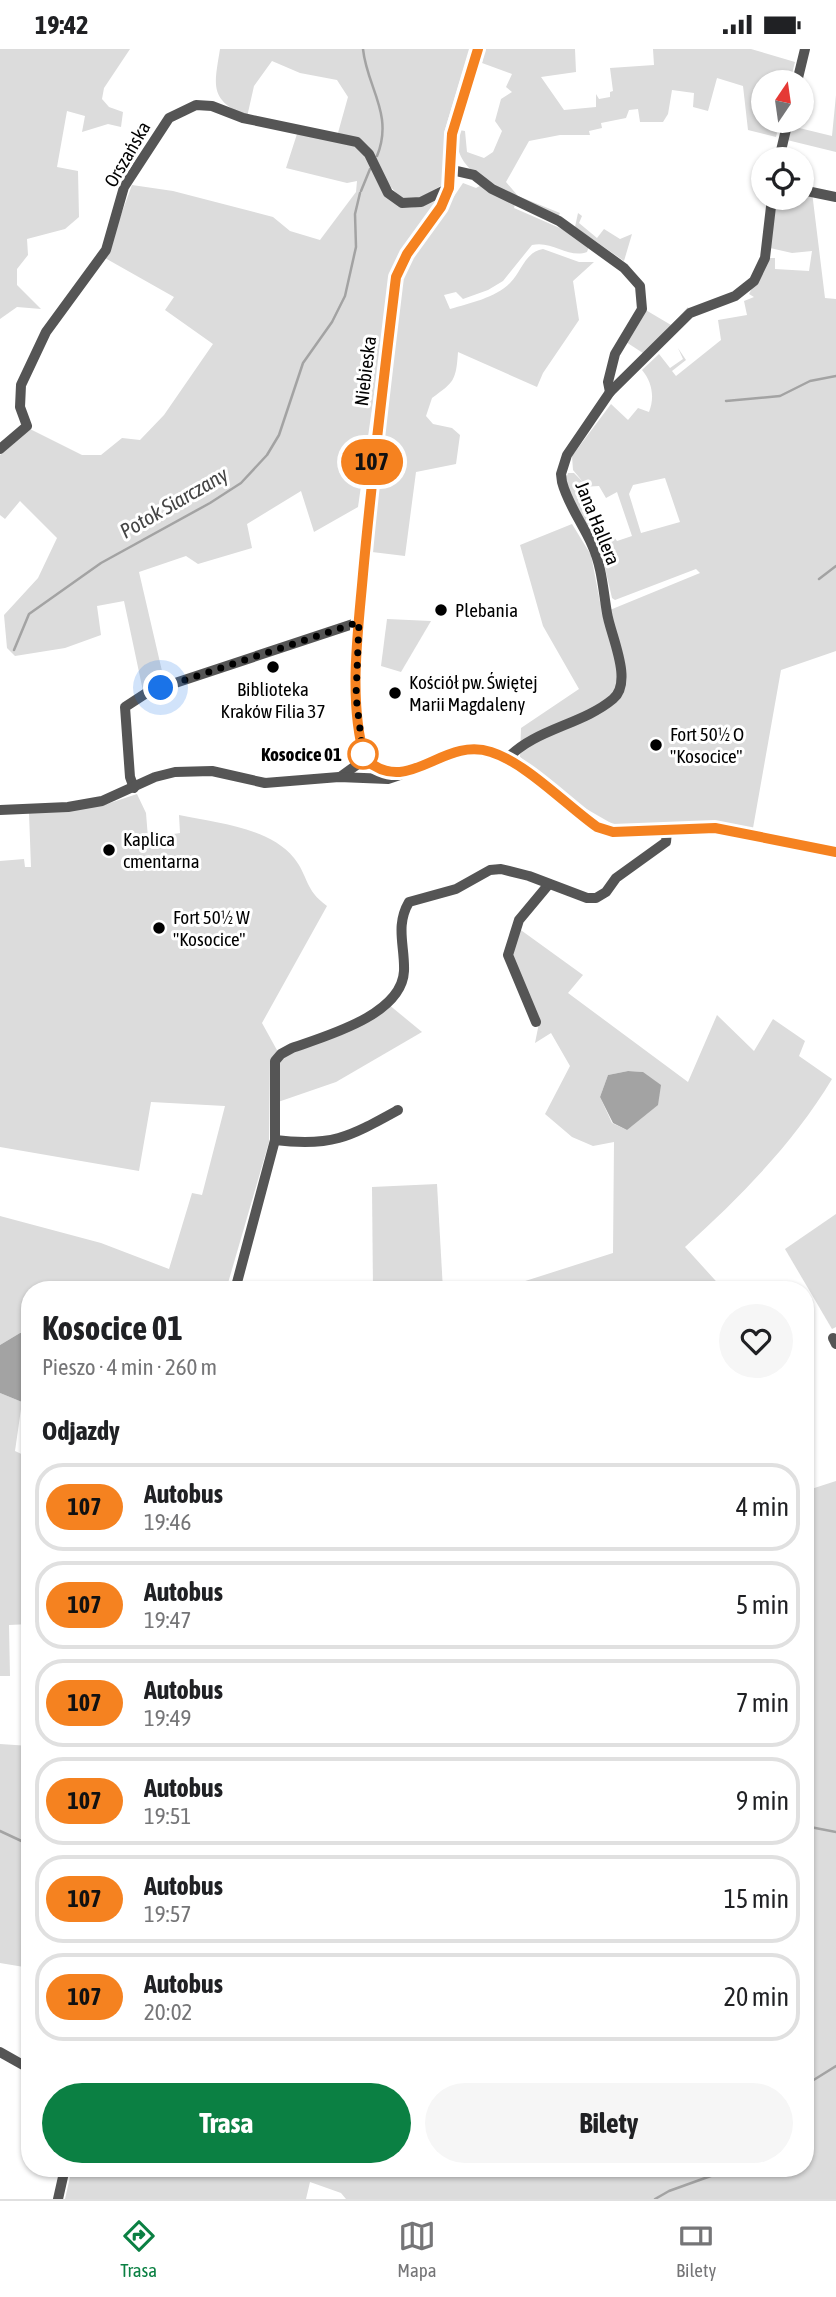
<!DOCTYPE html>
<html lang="pl">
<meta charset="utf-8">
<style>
:root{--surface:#fff;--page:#f6f6f6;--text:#202124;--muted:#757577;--line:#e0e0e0;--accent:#0b8043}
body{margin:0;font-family:"Asap Condensed",sans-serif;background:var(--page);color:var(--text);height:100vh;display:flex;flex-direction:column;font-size:26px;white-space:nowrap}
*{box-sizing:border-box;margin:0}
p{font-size:23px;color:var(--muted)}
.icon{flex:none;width:38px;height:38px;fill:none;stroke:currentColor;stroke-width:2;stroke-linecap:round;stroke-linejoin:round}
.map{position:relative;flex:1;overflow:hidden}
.sheet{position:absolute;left:21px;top:1232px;width:793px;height:896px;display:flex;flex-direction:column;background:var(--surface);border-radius:28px;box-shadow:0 2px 5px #0004}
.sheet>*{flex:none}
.badge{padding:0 14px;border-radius:23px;font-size:24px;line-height:46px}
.needle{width:46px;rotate:13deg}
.buttons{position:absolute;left:751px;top:21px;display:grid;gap:14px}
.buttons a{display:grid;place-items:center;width:63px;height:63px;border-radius:50%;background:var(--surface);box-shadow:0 2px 5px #0004;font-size:35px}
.you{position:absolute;width:35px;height:35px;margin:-18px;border:5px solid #fff;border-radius:50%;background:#1a73e8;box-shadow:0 0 0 10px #1a73e833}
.map>.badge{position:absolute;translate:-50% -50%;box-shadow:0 0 0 4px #fff}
h2{padding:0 21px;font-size:26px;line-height:63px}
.round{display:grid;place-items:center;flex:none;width:74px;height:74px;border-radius:37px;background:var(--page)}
.overview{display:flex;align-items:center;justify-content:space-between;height:119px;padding:0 21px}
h1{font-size:33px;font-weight:700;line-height:52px}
.button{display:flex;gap:14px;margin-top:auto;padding:14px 21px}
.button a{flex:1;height:80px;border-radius:42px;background:var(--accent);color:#fff;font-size:28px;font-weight:700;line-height:80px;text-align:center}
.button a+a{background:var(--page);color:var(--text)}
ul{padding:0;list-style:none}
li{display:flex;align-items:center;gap:21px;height:88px;margin:0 14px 10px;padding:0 7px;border:4px solid var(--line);border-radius:28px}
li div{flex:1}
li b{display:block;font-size:26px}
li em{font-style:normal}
li .badge{min-width:77px;font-weight:700;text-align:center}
.status{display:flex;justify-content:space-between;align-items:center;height:49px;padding:0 35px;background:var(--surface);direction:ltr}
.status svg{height:19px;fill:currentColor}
.menu{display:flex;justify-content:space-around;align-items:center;height:98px;border-top:2px solid var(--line);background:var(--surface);font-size:19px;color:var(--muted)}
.menu a{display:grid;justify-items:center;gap:4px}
.menu .active{color:var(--accent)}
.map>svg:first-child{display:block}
.green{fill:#dcdcdc;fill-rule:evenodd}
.water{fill:#a3a3a3}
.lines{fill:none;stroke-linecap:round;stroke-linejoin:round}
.stream{stroke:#a3a3a3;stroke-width:2.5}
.minor{stroke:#555;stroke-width:10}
.tertiary{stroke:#555;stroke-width:12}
.line-casing{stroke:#fff;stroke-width:16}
.line{stroke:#f58220;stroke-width:10}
.walk{stroke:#000;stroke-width:7;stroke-dasharray:0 12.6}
.poi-dot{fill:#000;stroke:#fff;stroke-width:2.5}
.stop-dot{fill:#fff;stroke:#f58220;stroke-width:3.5}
.labels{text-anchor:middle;stroke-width:6;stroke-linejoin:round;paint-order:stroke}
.street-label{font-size:19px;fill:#000;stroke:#fff}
.poi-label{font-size:19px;fill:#000;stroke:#fff;text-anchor:start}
.stop-label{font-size:19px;font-weight:bold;fill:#000;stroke:#fff;text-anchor:end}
.water-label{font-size:21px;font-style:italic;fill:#444;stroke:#fff}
</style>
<div class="status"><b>19:42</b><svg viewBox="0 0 49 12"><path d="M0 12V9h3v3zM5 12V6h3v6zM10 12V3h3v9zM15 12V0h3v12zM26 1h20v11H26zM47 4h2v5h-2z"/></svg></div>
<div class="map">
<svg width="836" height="2150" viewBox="0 0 836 2150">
<rect width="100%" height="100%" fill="#fff"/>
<g class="green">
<polygon points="0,0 130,0 104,39 102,50 109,58 123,63 121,78 108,75 82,83 85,67 67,62 57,118 78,122 79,168 65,180 27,190 28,206 17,220 17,236 41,260 17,258 0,270"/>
<path d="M220 0H469L444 84V135L420 149 402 150 387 134 383 145C409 165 411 161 440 147L437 158 405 199 385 268 358 458 314 483 301 442 247 475 252 499 198 515 186 507 139 523 165 635 143 642 124 552 97 557 101 586 65 599 15 607 7 599 4 566 38 529 57 489 20 452 5 470 0 466V406L30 380 82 406H101L122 389 140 391 164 366 213 295 165 261 174 248 105 209 132 136 173 142 273 168 290 182 320 191 356 143 357 132 347 134 286 119 297 85 336 91 348 48 337 31 300 24 272 12 254 37 247 68C209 50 214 38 220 0Z"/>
<path d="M485 0H575L576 23 541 28 564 61 596 58V45L599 50 610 48V43L613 42 610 19 654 16 653 0H751L795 13 790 33H763V72H780L776 88 748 81 743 37 717 29 708 62 693 58 694 44 672 41 668 65 663 73H640L638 60 629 61 626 69 601 74 602 79 589 82 590 86H560L529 92 506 133 518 147 560 164 558 168 516 151 514 159 562 180 589 197 587 203C569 210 552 191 532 196L503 232 488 241 463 250 456 243 444 246 450 260C470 254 495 249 510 234 522 222 525 203 543 200L579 213H594L573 232 579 271 543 324 537 338 458 303C456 332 454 333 432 349L426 367 433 375 452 379 460 386 456 415 416 423 405 507 372 503 379 388 399 239 409 214 463 134 476 139 487 133C467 119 453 107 459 81L465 82 467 103 484 109 493 103 502 82 495 72 501 50 512 43 506 38 512 25 482 14Z"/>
<polygon points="836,46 836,103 787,91 791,77 832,87"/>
<path d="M802 143H812L825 249 836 250V602L781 621 753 779 616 777 576 754 520 708 521 679 579 640 543 577 520 496 572 475 591 506 600 553 605 563 700 524 696 520 615 551 612 549 602 506 614 500 604 496 602 481 611 484 617 492 632 487 617 443 606 449 599 437 582 438 589 457 584 460 598 486V498L566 440 565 424 567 427 568 424H574L583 433 573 421 572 407 611 355 628 371 638 359 649 363C655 348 652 333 642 321L659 305 670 319 683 310 678 299 686 311 672 322 676 327 721 291 718 271 747 266 744 252 754 248 749 245 769 209H775V220L809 222 812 202 792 204 770 199 775 151 802 149ZM665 429 680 473 641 484 629 445 633 436Z"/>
<polygon points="578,164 582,167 579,174 597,189 604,180 620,190 632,185 624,212 575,178"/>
<polygon points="688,258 689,261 646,306 626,293 644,260 671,276"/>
<polygon points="387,570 431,572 401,623 381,617"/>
<path d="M137 745 146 764 148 789 180 784 179 766C216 774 269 778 294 809 309 828 304 840 327 857L262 974 278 1003 270 1010 269 1093 226 1241H30V1283L20 1284 0 1296V1167L101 1194 169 1220 192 1144 202 1146 225 1057 151 1053 139 1122 0 1098V812L24 810 25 818H31L29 764 107 755Z"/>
<path d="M518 879 583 926 568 944 688 1033 717 966 754 1002 773 970 805 992 799 1007 832 1030C793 1095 740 1148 685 1198L724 1241H497L613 1204 614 1093 593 1097 572 1088 545 1065 570 1017 551 984 535 994 539 974 510 906ZM628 1022 643 1023 627 1081 612 1074 600 1048 608 1026Z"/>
<polygon points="388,955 422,983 336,1033 278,1053 277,1013 286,1004"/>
<polygon points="437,1135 443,1241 373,1241 372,1138"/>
<polygon points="836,1165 836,1278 832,1280 785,1200"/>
<polygon points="0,1344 22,1353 15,1402 30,1409 30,1575 9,1576 10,1627 0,1627"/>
<polygon points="836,1432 836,2150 346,2150 341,2144 310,2133 306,2150 65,2150 72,2119 805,2119 805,1442"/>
<polygon points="0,1695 30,1697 30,1919 0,1914"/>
</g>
<g class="water">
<polygon points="628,1022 643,1023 661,1036 658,1056 627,1081 613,1074 600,1048 608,1026"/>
<polygon points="30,1283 30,1361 22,1353 0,1344 0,1296 20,1284"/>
</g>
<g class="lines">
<g class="stream">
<path d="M363 0C367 39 394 65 377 107"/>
<polyline points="361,142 370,120"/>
<polyline points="726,352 780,347 810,332 836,327"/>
<polyline points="819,530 836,517"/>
<polyline points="14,601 29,565 101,514 210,454 241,434 267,406 279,386 303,314 332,273 345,247 356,198 355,165 360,144"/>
<polyline points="805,1777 836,1783"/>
<polyline points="0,1782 30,1796"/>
<polyline points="805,2055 812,2032 836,2017"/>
<polyline points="179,2123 186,2119"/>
<polyline points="655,2150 669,2142 733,2119"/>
</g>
<g class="minor">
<polyline points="797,33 805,0"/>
<polyline points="779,110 788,72"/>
<polyline points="452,121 474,126 492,140 559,172 624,219 640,237 642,260 615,305 608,333 610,343"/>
<polyline points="802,141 836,148"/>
<polyline points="0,400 27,377 20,358 21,336 46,283 106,201 124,138 169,69 196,56 212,57 243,69 357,93 369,105 388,144 402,154 421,153 449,139"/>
<path d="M507 710C534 680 582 676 613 650 634 633 610 585 607 564 603 540 602 518 592 496 583 475 568 456 562 433L561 425 567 406 610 343 690 264 735 247 754 232 765 209 772 149"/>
<polyline points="340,728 365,710"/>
<polyline points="134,739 130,728 125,658 148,643 359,573"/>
<polyline points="0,761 68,758 102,752 155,728 175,723 212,722 265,734 339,728 388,730 400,726"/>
<polyline points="536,973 508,906 519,871 549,835"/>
<path d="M275 1091C332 1098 349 1088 398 1061"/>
<path d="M235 1241 275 1091V1012L281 1005 292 999C326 987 402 966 404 922 405 897 395 877 409 853L456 840 490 821 501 820 529 827 587 849H596L606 843 616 829 666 793 667 782"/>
<polyline points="833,1289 836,1295"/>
<polyline points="0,2003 23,2016 30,2012"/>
<polyline points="58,2150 65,2119"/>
</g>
<path class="tertiary" d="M478 0 452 85 449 139 441 157 407 205 396 228C384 329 371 429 363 530 358 588 348 654 365 710 404 745 428 702 469 701 513 699 561 753 597 778L613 783 715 779 836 803"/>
</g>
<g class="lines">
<g class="line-casing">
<path id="line" d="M478 0 452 85 449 139 441 158 407 205 396 228C384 327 372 425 363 525 358 584 348 652 365 710 409 749 442 687 491 703 526 714 566 756 597 778L613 783 715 779 836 803"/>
</g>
<use href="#line" class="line"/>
<polyline class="walk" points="161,639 359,573 356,647 363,705"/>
</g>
<g class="poi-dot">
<circle cx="441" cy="561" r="7"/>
<circle cx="273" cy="618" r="7"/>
<circle cx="395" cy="644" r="7"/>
<circle cx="656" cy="696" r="7"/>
<circle cx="109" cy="801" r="7"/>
<circle cx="159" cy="879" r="7"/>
</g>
<circle class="stop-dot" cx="363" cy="705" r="14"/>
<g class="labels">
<g class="street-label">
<text transform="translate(127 105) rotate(-60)" y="7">Orszańska</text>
<text transform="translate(365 322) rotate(-83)" y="7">Niebieska</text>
<text transform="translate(598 474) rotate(68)" y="7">Jana Hallera</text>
</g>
<g class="poi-label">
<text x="455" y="568">Plebania</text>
<text x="409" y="640">Kościół pw. Świętej<tspan x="409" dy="22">Marii Magdaleny</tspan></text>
<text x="273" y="647" text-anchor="middle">Biblioteka<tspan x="273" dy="22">Kraków Filia 37</tspan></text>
<text x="670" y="692">Fort 50½ O<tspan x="670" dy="22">"Kosocice"</tspan></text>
<text x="123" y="797">Kaplica<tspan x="123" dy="22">cmentarna</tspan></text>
<text x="173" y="875">Fort 50½ W<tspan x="173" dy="22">"Kosocice"</tspan></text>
</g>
<g class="stop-label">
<text x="342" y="712">Kosocice 01</text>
</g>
<g class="water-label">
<text transform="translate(174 454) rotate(-30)" y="7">Potok Siarczany</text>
</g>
</g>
</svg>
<div class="buttons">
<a><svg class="needle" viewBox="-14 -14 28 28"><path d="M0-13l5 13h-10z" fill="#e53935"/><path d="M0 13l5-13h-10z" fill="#757577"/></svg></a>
<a><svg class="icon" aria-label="locate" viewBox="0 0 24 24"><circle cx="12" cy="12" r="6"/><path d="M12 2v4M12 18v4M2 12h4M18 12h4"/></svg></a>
</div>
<div class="you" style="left:161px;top:639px"></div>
<b class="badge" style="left:372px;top:413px;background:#f58220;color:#111">107</b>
<section class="sheet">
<div class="overview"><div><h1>Kosocice 01</h1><p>Pieszo · 4 min · 260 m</p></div><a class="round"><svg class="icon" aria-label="heart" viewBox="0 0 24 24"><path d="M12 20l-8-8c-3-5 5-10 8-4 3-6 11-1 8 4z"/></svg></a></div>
<h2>Odjazdy</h2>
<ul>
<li><span class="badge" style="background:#f58220;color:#111">107</span><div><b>Autobus</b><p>19:46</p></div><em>4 min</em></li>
<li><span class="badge" style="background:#f58220;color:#111">107</span><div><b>Autobus</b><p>19:47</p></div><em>5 min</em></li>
<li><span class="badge" style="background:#f58220;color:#111">107</span><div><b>Autobus</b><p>19:49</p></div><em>7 min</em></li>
<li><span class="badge" style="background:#f58220;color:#111">107</span><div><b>Autobus</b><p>19:51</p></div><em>9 min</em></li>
<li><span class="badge" style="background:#f58220;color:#111">107</span><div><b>Autobus</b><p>19:57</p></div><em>15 min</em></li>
<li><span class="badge" style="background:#f58220;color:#111">107</span><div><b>Autobus</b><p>20:02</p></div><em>20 min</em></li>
</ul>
<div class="button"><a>Trasa</a><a>Bilety</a></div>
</section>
</div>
<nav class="menu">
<a class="active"><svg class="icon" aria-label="directions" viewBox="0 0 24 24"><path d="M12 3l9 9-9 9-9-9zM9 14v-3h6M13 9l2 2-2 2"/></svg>Trasa</a>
<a><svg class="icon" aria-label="map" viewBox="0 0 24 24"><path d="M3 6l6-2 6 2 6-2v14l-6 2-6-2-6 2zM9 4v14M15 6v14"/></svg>Mapa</a>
<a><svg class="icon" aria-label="tickets" viewBox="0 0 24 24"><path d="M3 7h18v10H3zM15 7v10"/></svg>Bilety</a>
</nav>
